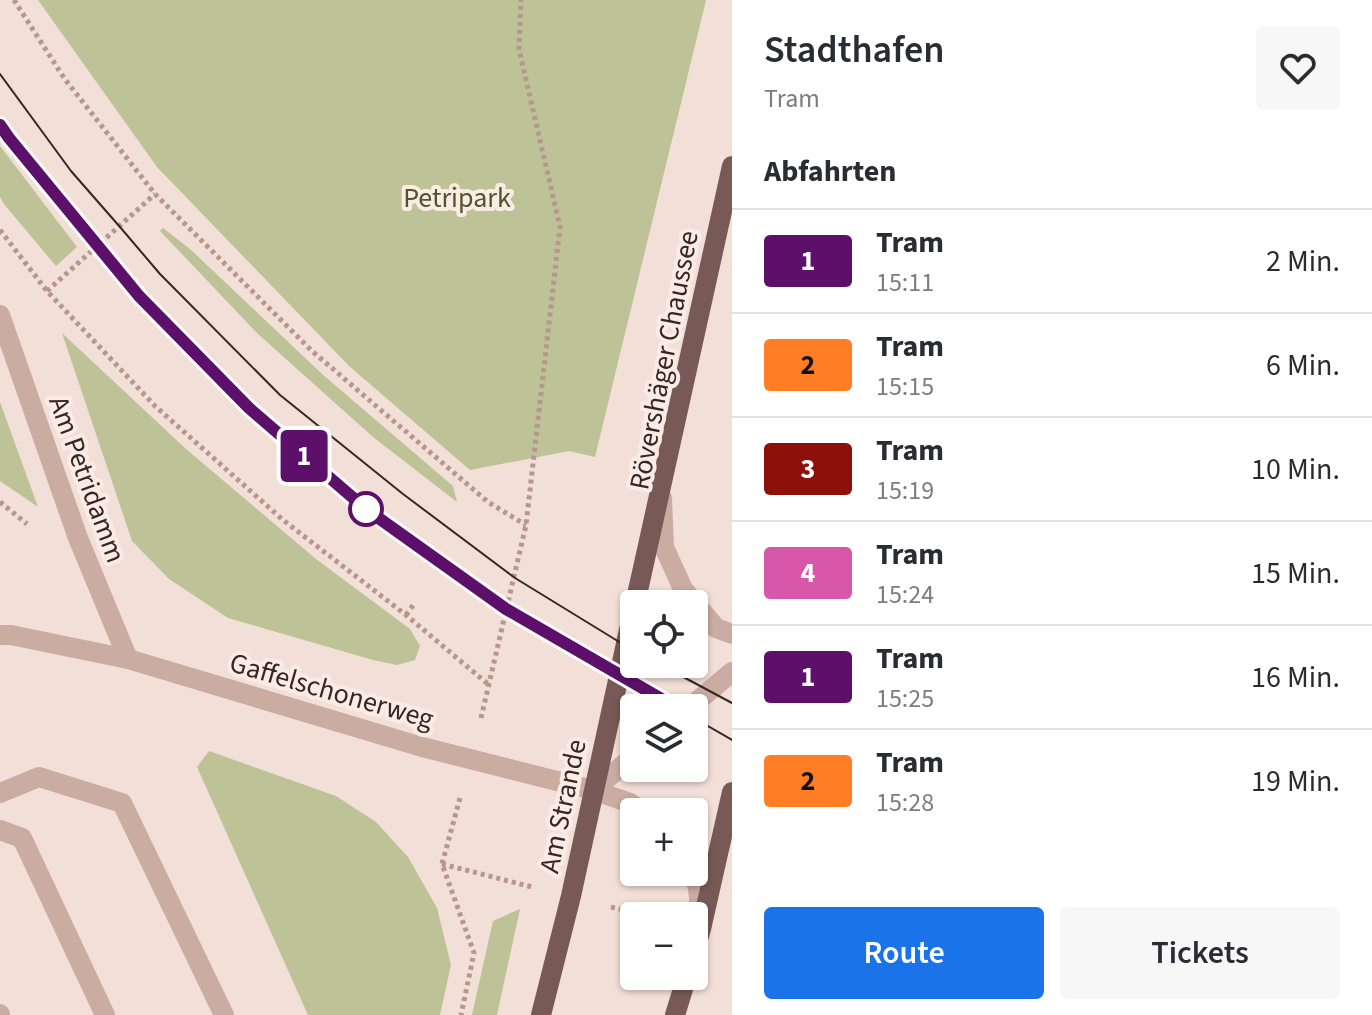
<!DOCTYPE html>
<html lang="de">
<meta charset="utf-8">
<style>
:root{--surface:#fff;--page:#f7f7f7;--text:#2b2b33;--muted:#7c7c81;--line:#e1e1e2;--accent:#1a73e8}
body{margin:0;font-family:"Source Sans 3",sans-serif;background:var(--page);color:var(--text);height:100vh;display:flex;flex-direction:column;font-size:30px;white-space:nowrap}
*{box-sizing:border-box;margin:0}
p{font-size:26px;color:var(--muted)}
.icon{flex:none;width:44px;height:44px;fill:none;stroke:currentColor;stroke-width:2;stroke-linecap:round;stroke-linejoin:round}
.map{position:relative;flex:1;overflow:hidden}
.panel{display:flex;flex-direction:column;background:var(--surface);width:640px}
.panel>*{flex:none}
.badge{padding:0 16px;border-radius:6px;font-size:28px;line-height:52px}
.fabs{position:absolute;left:620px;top:590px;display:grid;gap:16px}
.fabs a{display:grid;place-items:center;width:88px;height:88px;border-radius:8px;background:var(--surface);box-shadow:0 2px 6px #0004;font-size:40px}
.map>.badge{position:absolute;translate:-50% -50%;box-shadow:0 0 0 4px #fff}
h2{padding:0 32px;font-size:30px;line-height:72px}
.round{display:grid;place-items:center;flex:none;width:84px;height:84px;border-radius:8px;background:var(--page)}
.headline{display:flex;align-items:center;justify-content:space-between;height:136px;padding:0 32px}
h1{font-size:38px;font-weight:600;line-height:60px}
.button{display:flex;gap:16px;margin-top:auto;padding:16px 32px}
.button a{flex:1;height:92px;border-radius:8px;background:var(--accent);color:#fff;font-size:32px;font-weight:600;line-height:92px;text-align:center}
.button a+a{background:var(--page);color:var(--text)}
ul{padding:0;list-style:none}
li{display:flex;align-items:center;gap:24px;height:104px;padding:0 32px;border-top:2px solid var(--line)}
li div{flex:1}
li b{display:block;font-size:30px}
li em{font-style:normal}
li .badge{min-width:88px;font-weight:700;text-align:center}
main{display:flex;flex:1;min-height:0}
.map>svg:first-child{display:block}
.green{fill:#bdc297}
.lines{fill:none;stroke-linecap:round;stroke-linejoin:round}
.path{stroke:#b7968d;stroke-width:5;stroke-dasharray:4 4;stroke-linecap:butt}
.lane{stroke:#cbaca3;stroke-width:20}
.street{stroke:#cbaca3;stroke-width:20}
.primary{stroke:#785955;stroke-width:20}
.tram{stroke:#352725;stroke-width:2}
.line-casing{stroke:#fff;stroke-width:18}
.line{stroke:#5d106a;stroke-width:12}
.stop-dot{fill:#fff;stroke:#5d106a;stroke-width:4}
.labels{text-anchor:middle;stroke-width:8;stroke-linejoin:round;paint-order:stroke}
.park-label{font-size:28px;fill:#4e5528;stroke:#faebe4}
.street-label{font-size:28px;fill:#352725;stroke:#faebe4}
</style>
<main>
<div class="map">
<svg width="732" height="1015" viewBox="0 0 732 1015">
<rect width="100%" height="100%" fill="#f2dfd7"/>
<g class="green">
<polygon points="38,0 706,0 595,457 569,451 470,470 349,366 157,167"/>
<polygon points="0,146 77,247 56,266 4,204 0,197"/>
<polygon points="163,228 190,249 322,374 453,486 457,502 373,437 258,334 160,231"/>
<polygon points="62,333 186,449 316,559 410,629 420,646 415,660 397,665 373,660 228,618 169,579 132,541"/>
<polygon points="0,402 38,507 0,481"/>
<polygon points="209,751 336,796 376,822 408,857 437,908 451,965 440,1015 308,1015 197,767"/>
<polygon points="520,909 497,1015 472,1015 493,921"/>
</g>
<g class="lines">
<g class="path">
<polyline points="14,0 64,78 155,194 312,351 488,502 526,525"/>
<polyline points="0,230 47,291 155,406 283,520 406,615 489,685"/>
<polyline points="47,291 155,194"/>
<polyline points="0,502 27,524"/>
<polyline points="406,615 414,604"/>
<polyline points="481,718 526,525 560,227 519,49 521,0"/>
<polyline points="460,798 442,864 474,953 461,1015"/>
<polyline points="442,864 532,887"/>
<polyline points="611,907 649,916"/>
</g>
<g class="lane">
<polyline points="0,793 39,777 122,803 224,1015"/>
<polyline points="0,830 22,838 105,1015"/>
<polyline points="0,1014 0,1015"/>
</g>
<g class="street">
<polyline points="0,315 78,538 128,659"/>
<polyline points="662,498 664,547 683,589 716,628 732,634"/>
<polyline points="0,635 11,635 128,659 422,747 593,790 630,803 644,812"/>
<polyline points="689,708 732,672"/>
<polyline points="593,790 634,756"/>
<polyline points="692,872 698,888 701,921"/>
</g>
<g class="primary">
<polyline points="635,604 732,166"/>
<polyline points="694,953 701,929 732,792"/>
<polyline points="541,1015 571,896 634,607"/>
<polyline points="675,1015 687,976"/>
</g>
<g class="tram">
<polyline points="0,74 71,171 120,227 160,274 280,395 403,494 515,578 634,651"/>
<polyline points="0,125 9,138 139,296 249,408 366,509 506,609 677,708"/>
<polyline points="659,664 732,703"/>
<polyline points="694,718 732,740"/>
</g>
</g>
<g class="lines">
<g class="line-casing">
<polyline id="line" points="0,125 9,138 139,296 249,408 366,509 506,609 677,708"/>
</g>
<use href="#line" class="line"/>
</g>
<circle class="stop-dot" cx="366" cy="509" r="16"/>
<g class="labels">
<g class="park-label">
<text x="457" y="207">Petripark</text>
</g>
<g class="street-label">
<text transform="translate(663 360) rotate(-79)" y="10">Rövershäger Chaussee</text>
<text transform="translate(88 479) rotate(70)" y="10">Am Petridamm</text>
<text transform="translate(332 690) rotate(16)" y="10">Gaffelschonerweg</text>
<text transform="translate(562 806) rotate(-78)" y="10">Am Strande</text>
</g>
</g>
</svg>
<div class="fabs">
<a><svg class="icon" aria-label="locate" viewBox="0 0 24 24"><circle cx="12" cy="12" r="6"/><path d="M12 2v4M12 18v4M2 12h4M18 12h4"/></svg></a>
<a><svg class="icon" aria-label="layers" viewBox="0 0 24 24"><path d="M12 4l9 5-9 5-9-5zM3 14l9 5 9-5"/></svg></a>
<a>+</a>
<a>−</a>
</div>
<b class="badge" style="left:304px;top:456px;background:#5d106a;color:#fff">1</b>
</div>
<section class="panel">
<div class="headline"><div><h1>Stadthafen</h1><p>Tram</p></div><a class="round"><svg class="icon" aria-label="heart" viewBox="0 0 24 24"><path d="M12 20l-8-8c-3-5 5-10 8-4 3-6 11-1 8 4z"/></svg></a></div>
<h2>Abfahrten</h2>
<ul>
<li><span class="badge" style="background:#5d106a;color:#fff">1</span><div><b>Tram</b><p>15:11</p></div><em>2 Min.</em></li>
<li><span class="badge" style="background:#ff7d24;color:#111">2</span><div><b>Tram</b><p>15:15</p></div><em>6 Min.</em></li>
<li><span class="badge" style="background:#8d110a;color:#fff">3</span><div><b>Tram</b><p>15:19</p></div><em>10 Min.</em></li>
<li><span class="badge" style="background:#d758ab;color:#fff">4</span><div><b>Tram</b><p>15:24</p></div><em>15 Min.</em></li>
<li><span class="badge" style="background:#5d106a;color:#fff">1</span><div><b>Tram</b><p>15:25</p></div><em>16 Min.</em></li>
<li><span class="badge" style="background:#ff7d24;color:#111">2</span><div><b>Tram</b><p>15:28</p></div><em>19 Min.</em></li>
</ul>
<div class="button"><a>Route</a><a>Tickets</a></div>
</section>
</main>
